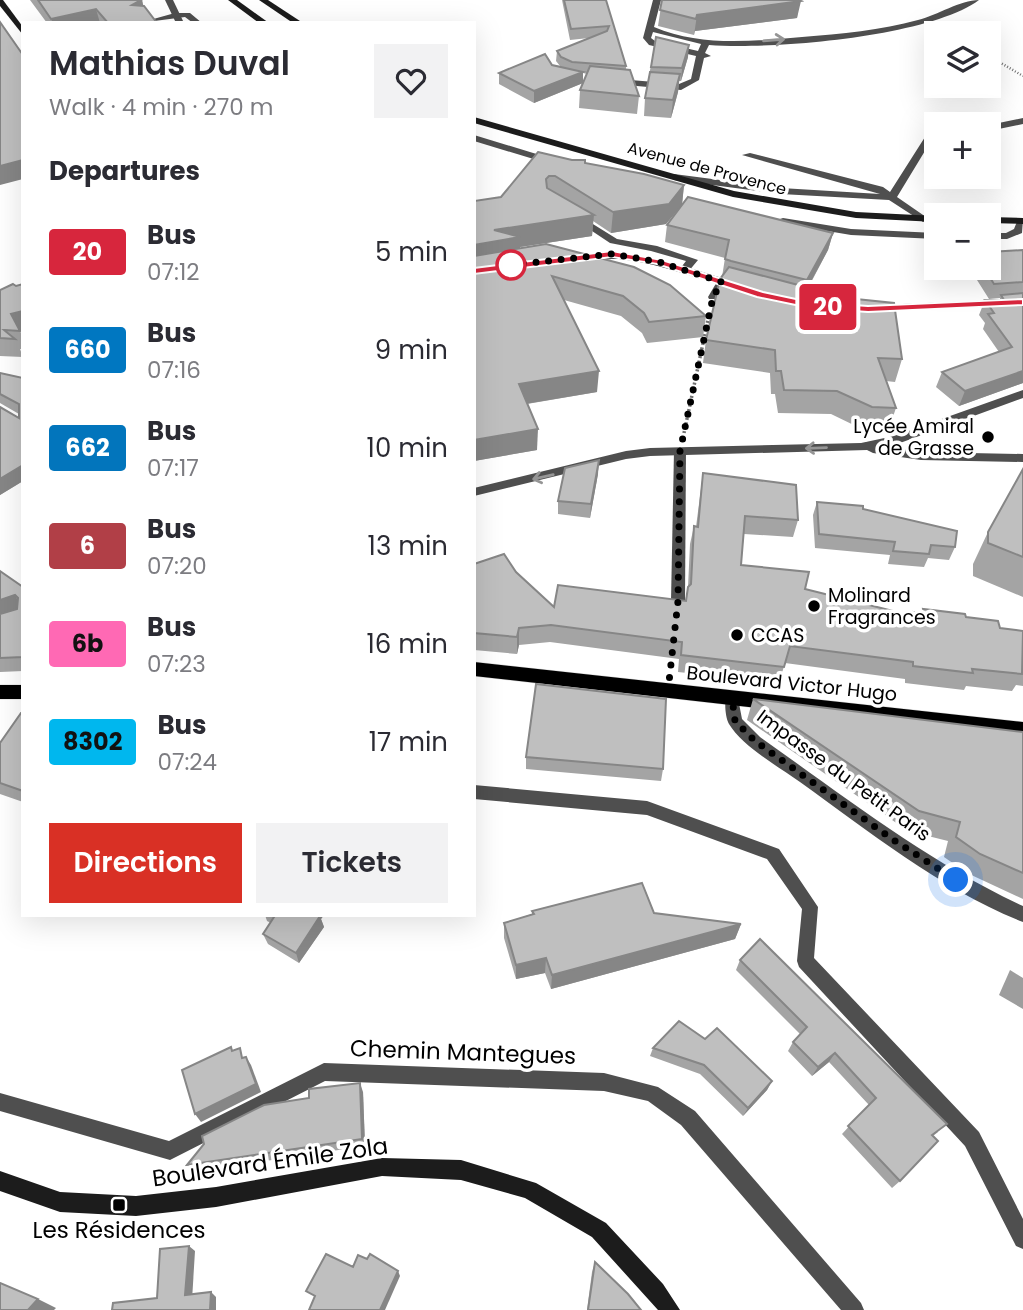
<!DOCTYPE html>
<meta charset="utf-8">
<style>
:root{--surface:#fff;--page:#f2f2f3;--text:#2b2b33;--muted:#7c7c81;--accent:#d93025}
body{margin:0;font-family:Poppins,sans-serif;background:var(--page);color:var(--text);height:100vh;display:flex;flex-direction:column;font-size:26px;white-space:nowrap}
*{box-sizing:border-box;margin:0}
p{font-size:23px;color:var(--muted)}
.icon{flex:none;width:38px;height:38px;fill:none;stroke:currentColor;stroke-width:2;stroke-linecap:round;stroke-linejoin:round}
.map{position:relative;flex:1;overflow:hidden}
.side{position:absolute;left:21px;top:21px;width:455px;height:896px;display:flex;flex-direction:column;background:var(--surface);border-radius:0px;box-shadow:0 7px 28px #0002}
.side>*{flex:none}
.badge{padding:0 14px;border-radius:5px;font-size:24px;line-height:46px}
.buttons{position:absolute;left:924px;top:21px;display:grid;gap:14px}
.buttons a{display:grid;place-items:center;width:77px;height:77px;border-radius:0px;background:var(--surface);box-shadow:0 7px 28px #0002;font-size:35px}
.you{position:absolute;width:35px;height:35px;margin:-18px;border:5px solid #fff;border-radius:50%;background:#1a73e8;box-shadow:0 0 0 10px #1a73e833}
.map>.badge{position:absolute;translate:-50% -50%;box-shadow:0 0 0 4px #fff}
h2{padding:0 28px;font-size:26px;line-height:63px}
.round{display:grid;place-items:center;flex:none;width:74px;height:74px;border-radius:0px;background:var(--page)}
.overview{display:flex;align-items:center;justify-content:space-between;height:119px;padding:0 28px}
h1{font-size:33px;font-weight:600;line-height:52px}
.action{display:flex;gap:14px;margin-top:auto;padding:14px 28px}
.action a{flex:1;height:80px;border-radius:0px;background:var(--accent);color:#fff;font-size:28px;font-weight:600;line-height:80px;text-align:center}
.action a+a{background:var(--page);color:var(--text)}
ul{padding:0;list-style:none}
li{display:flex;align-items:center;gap:21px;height:98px;padding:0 28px}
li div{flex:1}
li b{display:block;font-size:26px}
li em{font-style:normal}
li .badge{min-width:77px;font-weight:700;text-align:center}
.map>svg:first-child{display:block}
.water{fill:#9d9d9d}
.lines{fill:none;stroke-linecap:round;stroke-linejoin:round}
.primary-casing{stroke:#dbdbdb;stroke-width:1}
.path-far1{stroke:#717171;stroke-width:2.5;stroke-dasharray:1 2;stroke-linecap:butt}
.path{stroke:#717171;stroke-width:3.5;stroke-dasharray:2 2.5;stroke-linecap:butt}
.service{fill:#4f4f4f;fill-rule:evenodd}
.pedestrian{fill:#4f4f4f;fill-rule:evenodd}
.minor{fill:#4f4f4f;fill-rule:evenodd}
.tertiary{fill:#4f4f4f;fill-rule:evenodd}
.secondary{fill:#1c1c1c;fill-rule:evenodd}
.primary{fill:#000;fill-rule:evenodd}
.wall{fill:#a4a4a4}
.shaded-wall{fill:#868686}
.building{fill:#bfbfbf;stroke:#868686;stroke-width:2}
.oneway{stroke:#959595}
.line{fill:#d7263d;stroke:#fff;stroke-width:2}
.walk{stroke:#000;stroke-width:7;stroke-dasharray:0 12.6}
.stop-dot{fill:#fff;stroke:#d7263d;stroke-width:3.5}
.poi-dot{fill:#000;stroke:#fff;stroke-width:2.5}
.labels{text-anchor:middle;stroke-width:7;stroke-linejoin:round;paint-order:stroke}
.far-street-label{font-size:16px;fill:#000;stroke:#fff}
.poi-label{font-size:19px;fill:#000;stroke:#fff;text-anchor:start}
.street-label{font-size:19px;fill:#000;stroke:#fff}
.near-street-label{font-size:23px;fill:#000;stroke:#fff}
.near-poi-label{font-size:23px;fill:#000;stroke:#fff}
</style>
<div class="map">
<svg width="1023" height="1310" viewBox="0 0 1023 1310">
<rect width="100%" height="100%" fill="#fff"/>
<polygon class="water" points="1010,970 1023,978 1023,1009 999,995"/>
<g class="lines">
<g class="primary-casing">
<g id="primary">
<polygon points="474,662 1023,722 1023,738 474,676"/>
<rect x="0" y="685" width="23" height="14"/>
</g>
</g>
<polyline class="path-far1" points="989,56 1023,76"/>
<polyline class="path" points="684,433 709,315"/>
<g class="service">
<polygon points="175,13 190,13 202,23 193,23 185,17 139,23"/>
<polygon points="580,216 617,239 657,246 698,260 688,272 680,272 679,270 686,261 651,251 610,243 577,221 575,219"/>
</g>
<g class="pedestrian">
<polygon points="722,279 727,282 718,297 717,299 709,299 708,297 718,280"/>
<polygon points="680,447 686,451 685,601 678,606 671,601 674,451"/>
</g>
<g class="minor">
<path d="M653 0H661L654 27C701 47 752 41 802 37 841 34 881 30 918 20 938 15 960 0 979 0 929 37 771 50 709 45L705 53 711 56 704 58 699 80 681 90 615 84V80L618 79 679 84 691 79 696 56 649 45 643 38ZM653 32 701 44 698 51 655 41 651 38Z"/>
<polygon points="1023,118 1023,124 989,131 989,125"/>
<polygon points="474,135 556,160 558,162 550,164 474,141"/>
<polygon points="936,135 936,141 931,141 897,197 926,217 926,221 923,222 889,200 781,194 674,180 669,177 674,174 781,188 880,194 742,155 750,153 883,187 890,192 925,137"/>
<polygon points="783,218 851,229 936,233 936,239 851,235 780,223 780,219"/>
<polygon points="1018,219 1023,219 1022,233 1007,239 989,239 989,233 1006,233 1014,229"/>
<polygon points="1023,390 1023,398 900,443 884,446 921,452 1023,454 1023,462 921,460 873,453 867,450 650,456 626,459 474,496 474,488 626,451 650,448 861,443 894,436"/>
<path d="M732 691 737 693 742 719 760 737C845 797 928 862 1023 906V922C942 890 870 832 800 782 779 767 742 746 729 724 725 717 724 700 727 693Z"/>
<polygon points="474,785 647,801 779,849 818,907 814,958 979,1132 1023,1219 1023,1249 1016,1246 965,1146 799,967 797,961 802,909 767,859 647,815 474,799"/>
<polygon points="324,1063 604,1073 658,1087 695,1111 861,1303 864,1310 841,1310 681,1125 648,1101 604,1091 325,1081 170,1160 0,1111 0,1093 169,1141"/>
</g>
<polygon class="tertiary" points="165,0 173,0 184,23 176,23"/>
<g class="secondary">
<polygon points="0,0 3,0 23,27 23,35 0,6"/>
<polygon points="228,0 237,0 269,23 259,23"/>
<polygon points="259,0 268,0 303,23 293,23"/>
<polygon points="474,117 734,191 856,212 936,216 936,222 856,218 733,197 474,123"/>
<polygon points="989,217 1023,218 1023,224 989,223"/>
<path d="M593 253C634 253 673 262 712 275 722 278 734 281 742 287L737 290C697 279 661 263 619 259 606 258 574 264 565 258L570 255Z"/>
<polygon points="1023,299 1023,305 878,311 873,308 878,305"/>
<polygon points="382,1158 461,1160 536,1183 606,1223 663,1284 680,1310 658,1310 592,1237 525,1198 461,1180 382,1176 216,1207 136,1216 60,1212 0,1191 0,1171 60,1192 136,1196 216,1187"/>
</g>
<use href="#primary" class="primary"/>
</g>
<g class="wall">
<polygon points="30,0 142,0 143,6 157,23 47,23"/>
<polygon points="562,0 606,0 626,66 626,69 639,96 637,114 579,108 580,90 587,74 583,73 583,83 534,103 499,84 499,73 552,65 560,66 556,61 557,51 589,38 570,40"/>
<polygon points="662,0 804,0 799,1 797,18 695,31 694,35 658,26"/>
<polygon points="656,37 688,57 681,81 679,81 678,92 671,118 644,116 645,98"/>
<polygon points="538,152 684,185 682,204 833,233 828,250 805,294 902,359 895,382 886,381 896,408 888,431 864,430 831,414 778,413 775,394 771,394 770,373 703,363 706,340 722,277 725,258 665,242 667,225 678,209 666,224 611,233 593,221 592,236 520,247 520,248 706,316 703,337 647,343 642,333 621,316 564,300 597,392 527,404 537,450 474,461 474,201 501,197"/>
<polygon points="1023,250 1023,383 959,406 936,387 942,372 999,352 983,329 985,323 979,315 985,300 1000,300 1000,298 989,299 977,280 979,274 976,268 989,268"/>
<polygon points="0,290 23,337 23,349 20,349 23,357 0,356"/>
<polygon points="0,373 23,378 23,481 0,495 0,407 19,418 19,414 0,403"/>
<polygon points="1023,469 1023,597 973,576 973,564 988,532"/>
<polygon points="703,473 798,520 793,537 744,534 741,565 805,589 911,615 913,612 921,613 923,609 966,617 1000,628 1023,631 1023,686 1016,685 1012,691 966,686 964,690 905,683 905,679 785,663 779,683 678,672 679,659 550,642 519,645 517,654 474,650 474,564 516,572 554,607 685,601 688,587 690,544 694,526 696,527"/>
<polygon points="598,474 590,518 558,514 558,501"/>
<polygon points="817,502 863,509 955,547 949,560 928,558 924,567 888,564 890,555 815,548 813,515"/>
<polygon points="0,571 23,587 23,671 0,672"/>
<polygon points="753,699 1023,732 1023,899 967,873 944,857 948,841 908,831 747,720"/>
<polygon points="23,713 23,802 0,794 0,743"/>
<polygon points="526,757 663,769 661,781 526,769"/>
<polygon points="532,911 654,913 741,924 735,939 551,989 545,973 516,979 504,938 504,923 532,914"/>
<polygon points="265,915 324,915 321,919 324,927 299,963 268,944 263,934 271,923 267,921"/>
<polygon points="740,960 938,1132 933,1136 900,1181 892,1188 842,1134 869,1105 829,1062 812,1076 788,1051 793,1042 800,1034 736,970"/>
<polygon points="705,1039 772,1081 767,1090 743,1116 700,1074 650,1056 653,1048"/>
<polygon points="363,1092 365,1146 193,1172 187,1165 309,1098"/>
<polygon points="595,1262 641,1310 587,1310 592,1272"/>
</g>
<g class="shaded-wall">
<polygon points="142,0 146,18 132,5"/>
<polygon points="801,1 797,18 695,31 694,35 697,15"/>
<polygon points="96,9 100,23 53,23 51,19"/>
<polygon points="689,45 688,57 681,81 682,68"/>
<polygon points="583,72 583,83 534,103 534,91"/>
<polygon points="680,74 678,92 671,118 673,100"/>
<polygon points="23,160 23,179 0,185 0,166"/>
<polygon points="684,185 682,205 666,224 611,233 613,212"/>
<polygon points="594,215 592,236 520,247 520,258 474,265 474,245 494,230"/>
<polygon points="833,233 828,250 802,298 807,280"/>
<polygon points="23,311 23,331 20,331 11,314"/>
<polygon points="599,371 597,392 519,405 519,384"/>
<polygon points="1023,371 1023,383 959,406 965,391"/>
<polygon points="538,429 537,450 474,461 474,440"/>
<polygon points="599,460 598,474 590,518 591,504"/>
<polygon points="23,465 23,481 0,495 0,479"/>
<polygon points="15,595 22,609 0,617 0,600"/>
<polygon points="519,628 519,645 517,654 517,637"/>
<polygon points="315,915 324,915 321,919 324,927 299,963 296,953"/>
<polygon points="741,924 735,939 551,989 552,975"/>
<polygon points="546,958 545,973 516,979 516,965"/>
<polygon points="835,1053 829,1062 812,1076 818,1067"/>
<polygon points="246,1057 251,1065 261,1092 201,1122 195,1114"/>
<polygon points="772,1081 767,1090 743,1116 748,1108"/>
<polygon points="360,1083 363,1092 365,1146 362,1139"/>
<polygon points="189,1246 195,1251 192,1300 185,1295"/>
<polygon points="398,1271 400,1276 385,1310 380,1310"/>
<polygon points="211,1292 216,1297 216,1310 210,1310"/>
<polygon points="38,1299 56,1308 54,1310 28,1310"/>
</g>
<g class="building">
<polygon points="38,0 141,0 132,5 144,6 157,23 108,23 96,9 51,19"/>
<polygon points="564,0 606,0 626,66 572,62 561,57 557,51 607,31 609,26 571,29"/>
<polygon points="662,0 799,0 801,1 697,15 696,19 660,10"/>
<polygon points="0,22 23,55 23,160 0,166"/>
<polygon points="656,37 689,45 682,68 651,67"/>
<polygon points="545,54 552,65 583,72 534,91 499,73"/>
<polygon points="590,66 630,70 639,96 580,90"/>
<polygon points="650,72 680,74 673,100 645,98"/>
<polygon points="538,152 572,160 585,160 585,163 644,174 684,185 669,204 613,212 555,176 549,176 546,179 547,188 594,215 494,230 520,237 474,245 474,201 501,197"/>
<polygon points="688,197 833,233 807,280 731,261 725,259 729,240 667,225"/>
<polygon points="546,244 634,267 670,285 706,316 649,322 644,313 623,296 552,276 599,371 519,384 538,429 474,440 474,256"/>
<polygon points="1023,250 1023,282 994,284 984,268 989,268 989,252"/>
<polygon points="729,267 802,286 798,293 894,303 902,359 878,358 896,408 872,407 837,391 784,390 781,371 776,371 775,350 706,340 720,279"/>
<polygon points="13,284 16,286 23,284 23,311 11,314 20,331 4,330 15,339 0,338 0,290"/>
<polygon points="1023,293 1023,371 965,391 942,372 1012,347 988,314 994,313 985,300 1004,300 1001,295"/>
<polygon points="0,373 23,378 23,465 0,479 0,407 19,418 19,404 0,394"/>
<polygon points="599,460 591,504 558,501 565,468"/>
<polygon points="1023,469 1023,557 988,543 988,532"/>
<polygon points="703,473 796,485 798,520 745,516 741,565 809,572 805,589 913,616 913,612 924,614 923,609 965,614 966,617 998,621 1000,628 1023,631 1022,674 972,669 973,673 913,666 913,662 790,646 784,667 681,655 682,642 551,625 519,628 517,637 474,633 474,564 504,554 516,572 554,607 558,585 686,601 688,587 691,584 694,526 698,527"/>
<polygon points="817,502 863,506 863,509 957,531 955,547 931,545 929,554 893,551 895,542 819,534"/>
<polygon points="0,571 23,587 23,657 0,658 0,614 17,609 18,598 15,595 0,600"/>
<polygon points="536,684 666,699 663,769 526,757"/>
<polygon points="753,699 1023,732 1023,873 980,854 956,837 960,822 919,811"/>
<polygon points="21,713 23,713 23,791 0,783 0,743"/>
<polygon points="642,883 654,913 741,924 552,975 546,958 516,965 504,923 534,914 532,911"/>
<polygon points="271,915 318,915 320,916 296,953 263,934 274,917"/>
<polygon points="760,939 947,1124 932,1135 938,1141 900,1181 848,1126 876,1098 835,1053 818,1067 793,1042 807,1027 740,960"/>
<polygon points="679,1021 705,1039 717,1028 772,1081 748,1108 704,1065 653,1048"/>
<polygon points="231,1047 232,1051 240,1048 242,1058 246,1057 256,1084 195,1114 182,1070"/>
<polygon points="360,1083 362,1139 187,1165 204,1144 202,1136 264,1105 309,1098 309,1089"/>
<polygon points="189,1246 185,1295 211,1292 210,1310 112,1310 113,1303 157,1298 160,1249"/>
<polygon points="326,1254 353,1267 358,1255 367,1259 370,1254 398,1271 380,1310 309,1310 315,1296 306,1291"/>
<polygon points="595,1262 628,1294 641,1310 588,1310"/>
<polygon points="0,1283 38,1299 28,1310 0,1310"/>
</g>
<defs><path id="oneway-shaft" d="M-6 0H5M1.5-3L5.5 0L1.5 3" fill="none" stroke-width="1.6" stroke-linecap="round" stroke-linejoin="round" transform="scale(1.75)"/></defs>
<g class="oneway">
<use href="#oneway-shaft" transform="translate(774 40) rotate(-5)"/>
<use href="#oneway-shaft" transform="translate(816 448) rotate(178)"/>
<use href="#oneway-shaft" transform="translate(543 477) rotate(167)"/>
</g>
<polygon class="line" points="612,251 662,260 763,292 810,302 868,306 1023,299 1023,305 868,312 810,308 757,297 657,264 612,257 474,274 469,271 474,268"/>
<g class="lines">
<polyline class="walk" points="511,265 612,254 659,262 722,282 713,297 680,451 678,601 668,691 732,697 735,721 755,741 895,841 956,880"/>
</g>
<circle class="stop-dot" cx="511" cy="265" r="14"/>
<g class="poi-dot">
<circle cx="988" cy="437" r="7"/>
<circle cx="814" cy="606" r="7"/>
<circle cx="737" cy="635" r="7"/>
<rect x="112" y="1198" width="14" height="14" rx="3.5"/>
</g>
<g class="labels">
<g class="far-street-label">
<text transform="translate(707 168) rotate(15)" y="6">Avenue de Provence</text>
</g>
<g class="poi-label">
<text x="974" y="433" text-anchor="end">Lycée Amiral<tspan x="974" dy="22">de Grasse</tspan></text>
<text x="828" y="602">Molinard<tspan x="828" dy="22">Fragrances</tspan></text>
<text x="751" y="642">CCAS</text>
</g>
<g class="street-label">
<text transform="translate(792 683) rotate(6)" y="7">Boulevard Victor Hugo</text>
<text transform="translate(844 775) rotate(36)" y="7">Impasse du Petit Paris</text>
</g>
<g class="near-street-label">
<text transform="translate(463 1052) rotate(2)" y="8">Chemin Mantegues</text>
<text transform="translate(270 1162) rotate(-8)" y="8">Boulevard Émile Zola</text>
</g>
<g class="near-poi-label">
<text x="119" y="1238">Les Résidences</text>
</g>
</g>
</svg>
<div class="buttons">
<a><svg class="icon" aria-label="layers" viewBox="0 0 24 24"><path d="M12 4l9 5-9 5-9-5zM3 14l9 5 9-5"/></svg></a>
<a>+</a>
<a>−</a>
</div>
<div class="you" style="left:956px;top:880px"></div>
<b class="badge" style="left:828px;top:307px;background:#d7263d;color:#fff">20</b>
<section class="side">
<div class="overview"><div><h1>Mathias Duval</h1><p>Walk · 4 min · 270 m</p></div><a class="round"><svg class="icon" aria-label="heart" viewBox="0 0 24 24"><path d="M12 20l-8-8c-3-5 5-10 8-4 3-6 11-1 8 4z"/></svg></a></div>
<h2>Departures</h2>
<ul>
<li><span class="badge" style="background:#d7263d;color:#fff">20</span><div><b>Bus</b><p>07:12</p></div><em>5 min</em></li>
<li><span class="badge" style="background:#0077c1;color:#fff">660</span><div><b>Bus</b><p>07:16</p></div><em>9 min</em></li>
<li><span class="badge" style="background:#0275bc;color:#fff">662</span><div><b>Bus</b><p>07:17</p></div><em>10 min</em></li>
<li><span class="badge" style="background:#b13f47;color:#fff">6</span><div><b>Bus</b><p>07:20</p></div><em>13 min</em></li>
<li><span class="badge" style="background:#ff69b4;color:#111">6b</span><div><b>Bus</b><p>07:23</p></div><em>16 min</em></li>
<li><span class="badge" style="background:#00b7ee;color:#111">8302</span><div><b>Bus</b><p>07:24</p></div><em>17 min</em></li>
</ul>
<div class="action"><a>Directions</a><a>Tickets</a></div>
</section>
</div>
